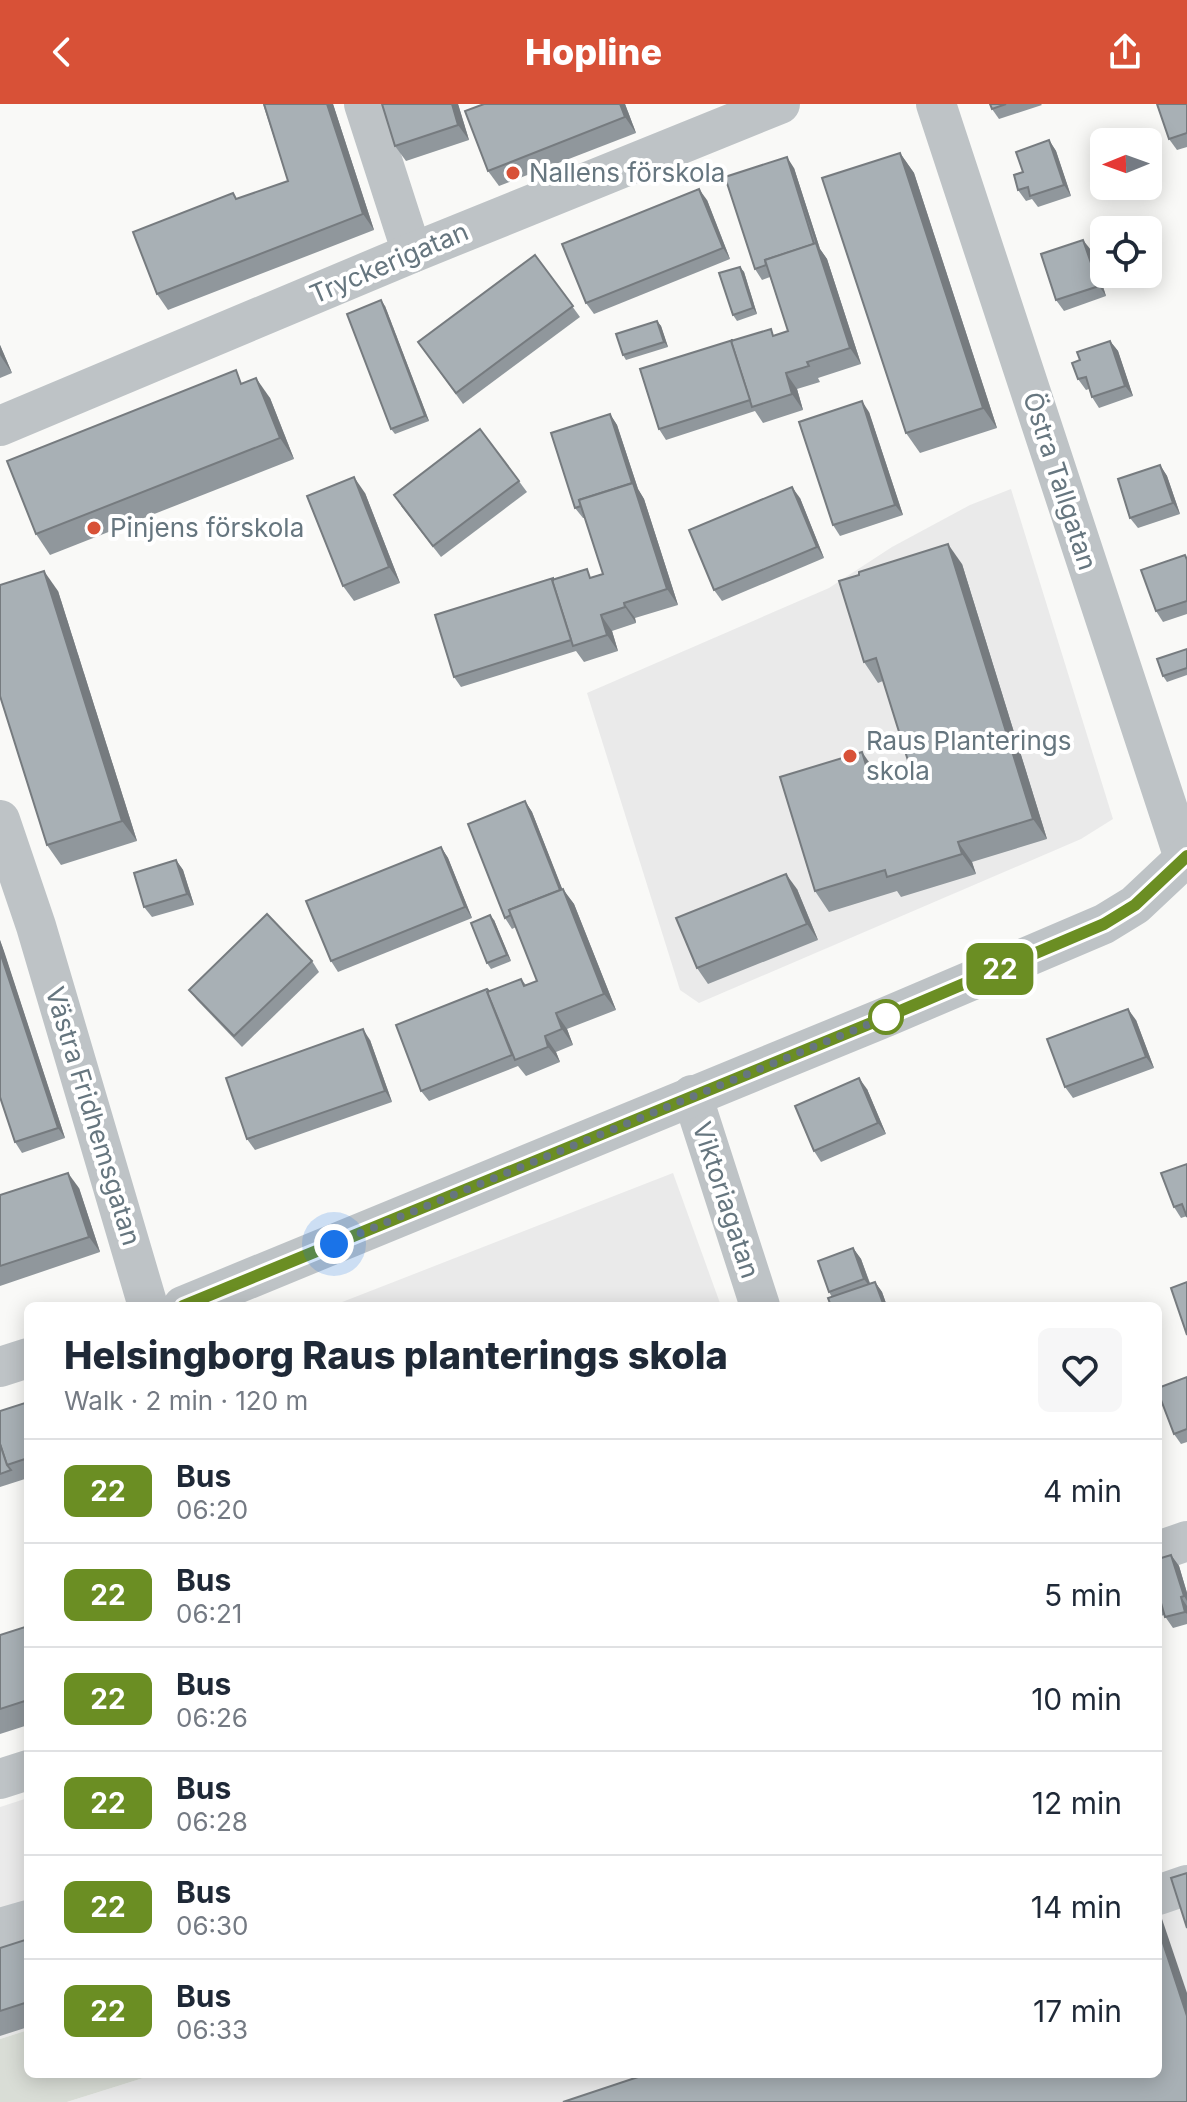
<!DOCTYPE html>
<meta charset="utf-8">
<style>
:root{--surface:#fff;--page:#f6f6f7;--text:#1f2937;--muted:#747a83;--line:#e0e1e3;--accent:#d85137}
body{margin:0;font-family:Inter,sans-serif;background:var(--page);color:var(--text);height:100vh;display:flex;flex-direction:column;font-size:30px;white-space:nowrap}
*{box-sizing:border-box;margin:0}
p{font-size:26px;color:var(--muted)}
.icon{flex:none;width:44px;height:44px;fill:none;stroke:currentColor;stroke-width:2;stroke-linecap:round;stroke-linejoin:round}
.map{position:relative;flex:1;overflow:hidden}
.panel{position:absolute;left:24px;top:1198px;width:1138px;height:776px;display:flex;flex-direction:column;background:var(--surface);border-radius:12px;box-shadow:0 4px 20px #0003}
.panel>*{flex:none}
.badge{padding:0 16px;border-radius:12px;font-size:28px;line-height:52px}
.needle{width:52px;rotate:269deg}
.tools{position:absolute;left:1090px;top:24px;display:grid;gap:16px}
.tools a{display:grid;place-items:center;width:72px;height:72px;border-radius:12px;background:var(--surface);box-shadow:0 4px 20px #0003;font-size:40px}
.you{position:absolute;width:40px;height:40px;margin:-20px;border:6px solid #fff;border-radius:50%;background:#1a73e8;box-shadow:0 0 0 12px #1a73e833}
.map>.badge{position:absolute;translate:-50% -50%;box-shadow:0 0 0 4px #fff}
.round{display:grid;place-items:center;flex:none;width:84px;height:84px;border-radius:12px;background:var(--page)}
.headline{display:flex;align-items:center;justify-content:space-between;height:136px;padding:0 40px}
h1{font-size:38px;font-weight:800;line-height:60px}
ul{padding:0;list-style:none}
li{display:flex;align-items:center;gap:24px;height:104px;padding:0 40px;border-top:2px solid var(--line)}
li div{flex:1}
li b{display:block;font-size:30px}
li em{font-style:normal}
li .badge{min-width:88px;font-weight:700;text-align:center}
header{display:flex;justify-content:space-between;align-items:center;height:104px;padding:0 40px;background:var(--accent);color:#fff;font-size:36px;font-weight:800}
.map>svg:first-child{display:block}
.built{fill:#eaeaea}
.green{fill:#d9ddd6}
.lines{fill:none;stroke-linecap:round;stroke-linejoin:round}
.minor{stroke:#bec3c6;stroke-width:40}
.wall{fill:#90979c}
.shaded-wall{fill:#767b7f}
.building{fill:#a8b0b5;stroke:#767b7f;stroke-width:2}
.line-casing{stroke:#fff;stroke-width:18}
.line{stroke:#6b8e23;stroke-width:12}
.walk{stroke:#66767f;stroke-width:8;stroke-dasharray:0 14.4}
.poi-dot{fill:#d85137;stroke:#fff;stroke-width:3}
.stop-dot{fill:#fff;stroke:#6b8e23;stroke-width:4}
.labels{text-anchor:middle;stroke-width:8;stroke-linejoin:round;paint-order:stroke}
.poi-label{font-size:26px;fill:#66767f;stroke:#fff;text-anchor:start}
.street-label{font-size:26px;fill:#66767f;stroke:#fff}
</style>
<header><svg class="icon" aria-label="back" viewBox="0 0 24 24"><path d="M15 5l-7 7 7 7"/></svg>Hopline<svg class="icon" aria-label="share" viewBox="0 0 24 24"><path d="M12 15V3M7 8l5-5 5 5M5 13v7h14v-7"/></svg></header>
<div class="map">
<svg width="1187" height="1998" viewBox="0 0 1187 1998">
<rect width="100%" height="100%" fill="#f9f9f7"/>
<g class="built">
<polygon points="1011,385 1113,715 1081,735 699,899 680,886 587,589 829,484 892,443 970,401"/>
<polygon points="673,1069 721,1202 332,1202"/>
<polygon points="28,1694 28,1926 0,1935 0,1703"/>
<polygon points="1187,1789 1187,1998 67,1998 156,1970 1158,1970 1158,1798"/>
</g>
<polygon class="green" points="28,1926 28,1970 156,1970 67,1998 0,1998 0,1935"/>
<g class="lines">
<g class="minor">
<polyline points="364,0 412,149"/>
<polyline points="936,0 1184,754"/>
<polyline points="0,322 412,149 780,0"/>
<polyline points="0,716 36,822 148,1202"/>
<polyline points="692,991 760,1202"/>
<polyline points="183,1202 886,913 1104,820 1135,801 1187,752"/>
<polyline points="0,1263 28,1254"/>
<polyline points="1158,1447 1187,1437"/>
<polyline points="0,1675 28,1666"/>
<polyline points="1158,1791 1187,1781"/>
<polyline points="0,1824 28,1816"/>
</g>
</g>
<g class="wall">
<polygon points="263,0 333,0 374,126 168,206 157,190 237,95 288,77"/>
<polygon points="382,0 458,0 469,36 406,57 395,42"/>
<polygon points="484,0 625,0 636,29 499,82 488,67"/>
<polygon points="990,0 1041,0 1042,1 999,15 992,5"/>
<polygon points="1187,0 1187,43 1177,46 1169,35"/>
<polygon points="1049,36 1056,47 1071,92 1038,103 1032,95 1026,97 1018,86 1023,68"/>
<polygon points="900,49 914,69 997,324 920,349 906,329"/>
<polygon points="794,64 820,145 827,155 861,260 818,274 820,278 797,285 803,306 763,319 755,307 666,336 659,325 733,237 775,231 788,227 770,173 762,176 755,165"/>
<polygon points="707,96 730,155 594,210 586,199"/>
<polygon points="1091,146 1106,192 1064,207 1056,196"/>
<polygon points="535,151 580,213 463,300 418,238"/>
<polygon points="740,163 744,168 757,210 737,217 733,211"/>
<polygon points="385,202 429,317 395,330 391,325"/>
<polygon points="657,217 661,222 668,243 626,256 623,251"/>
<polygon points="1110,237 1118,247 1133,292 1099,304 1092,293 1089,285 1086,286 1078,275 1080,256"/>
<polygon points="0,241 12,269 0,274"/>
<polygon points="245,278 270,294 294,355 50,451 36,430"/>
<polygon points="869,308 903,411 840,432 833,421"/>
<polygon points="610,310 617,321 638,385 644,395 678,501 635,514 636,519 612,527 618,547 584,558 576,547 461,583 454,573 554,476 593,474 603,470 585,414 583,414 575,404"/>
<polygon points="480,325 527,388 441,453 401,402"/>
<polygon points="1160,361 1167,372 1180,410 1138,424 1130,414"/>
<polygon points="365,389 400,479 354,497 343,482"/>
<polygon points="800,394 824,454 722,497 714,486"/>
<polygon points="1185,451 1187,454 1187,510 1163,518 1156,507"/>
<polygon points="962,460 1047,735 972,758 976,770 901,793 897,787 829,808 815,787 876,668 878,672 910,663 883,577 878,579 864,558"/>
<polygon points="58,487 137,737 61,761 47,741"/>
<polygon points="1187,545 1187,571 1167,578 1163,572"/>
<polygon points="525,697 532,708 562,785 574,800 616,906 567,925 573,941 556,948 560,958 526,972 518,962 429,997 421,987 489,887 521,875 526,881 537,877 516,823 512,825 505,814"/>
<polygon points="441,743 448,754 472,814 338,868 331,857"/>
<polygon points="176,756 183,766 194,801 152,813 144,803"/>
<polygon points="797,785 818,836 708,880 697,864"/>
<polygon points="494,816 511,857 491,865 487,859"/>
<polygon points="0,836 65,1034 22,1049 15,1038"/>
<polygon points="312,857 319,868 242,943 197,896 189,886"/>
<polygon points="1136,916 1154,964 1073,994 1065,983"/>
<polygon points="370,936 392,998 255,1046 247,1035"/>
<polygon points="867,985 886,1030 821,1058 814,1047"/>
<polygon points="1187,1060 1187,1112 1181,1114 1174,1103"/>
<polygon points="79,1084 100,1148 0,1182 0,1091"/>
<polygon points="853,1144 861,1155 870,1179 875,1178 882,1188 887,1202 831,1202 832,1193 829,1188"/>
<polygon points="1187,1273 1187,1338 1181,1340 1174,1330"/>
<polygon points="28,1298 28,1374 0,1383 0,1307"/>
<polygon points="1171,1451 1179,1462 1187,1489 1187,1520 1173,1524 1164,1511 1158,1513 1158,1455"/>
<polygon points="28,1522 28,1621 0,1630 0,1531"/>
<polygon points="28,1835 28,1923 0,1932 0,1844"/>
</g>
<g class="shaded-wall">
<polygon points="327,0 333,0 374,126 363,110"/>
<polygon points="452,0 458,0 469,36 458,21"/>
<polygon points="620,0 625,0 636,29 625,13"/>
<polygon points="1049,36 1056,47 1071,92 1064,81"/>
<polygon points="900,49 914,69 997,324 983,304"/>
<polygon points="787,53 794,64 820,145 827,155 861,260 850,244"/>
<polygon points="699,85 707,96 730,155 723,144"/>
<polygon points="1083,136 1091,146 1106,192 1099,182"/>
<polygon points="740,163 744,168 757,210 753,204"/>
<polygon points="381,196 385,202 429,317 425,312"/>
<polygon points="657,217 661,222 668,243 664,238"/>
<polygon points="1110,237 1118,247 1133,292 1125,282"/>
<polygon points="0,241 12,269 0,251"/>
<polygon points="786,269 797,285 803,306 792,290"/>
<polygon points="256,274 270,294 294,355 280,334"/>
<polygon points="862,297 869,308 903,411 895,401"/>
<polygon points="610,310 617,321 638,385 644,395 678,501 667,485"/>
<polygon points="1160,361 1167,372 1180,410 1173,399"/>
<polygon points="354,373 365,389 400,479 389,463"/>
<polygon points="792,383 800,394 824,454 817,443"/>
<polygon points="948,440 962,460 1047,735 1033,715"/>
<polygon points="44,467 58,487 137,737 122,717"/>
<polygon points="624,499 635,514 636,519 625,503"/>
<polygon points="601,511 612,527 618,547 607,531"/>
<polygon points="862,648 876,668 884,695 870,674"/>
<polygon points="525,697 532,708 569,802 562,791"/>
<polygon points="958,738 972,758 976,770 962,750"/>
<polygon points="441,743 448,754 472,814 465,803"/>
<polygon points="176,756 183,766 194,801 187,790"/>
<polygon points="786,770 797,785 818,836 807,820"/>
<polygon points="563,785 574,800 616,906 604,890"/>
<polygon points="490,811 494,816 511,857 507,851"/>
<polygon points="0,836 4,847 65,1034 58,1024 0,848"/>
<polygon points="1128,905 1136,916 1154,964 1146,953"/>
<polygon points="556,909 567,925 573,941 562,925"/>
<polygon points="363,925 370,936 392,998 385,987"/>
<polygon points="545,932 556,948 560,958 548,943"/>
<polygon points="859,974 867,985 886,1030 878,1019"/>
<polygon points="68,1069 79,1084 100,1148 89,1133"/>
<polygon points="853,1144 861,1155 872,1186 864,1175"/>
<polygon points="875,1178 882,1188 887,1202 884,1202"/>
<polygon points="1171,1451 1179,1462 1187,1489 1187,1497 1184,1492"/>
<polygon points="1181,1493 1187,1502 1187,1510 1185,1508"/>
<polygon points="1158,1803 1187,1889 1187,1912 1158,1824"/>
</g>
<g class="building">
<polygon points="264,0 327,0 363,110 157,190 133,128 233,89 236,95 288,77"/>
<polygon points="382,0 452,0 458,21 395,42"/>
<polygon points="484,0 620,0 625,13 488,67 465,7"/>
<polygon points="990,0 1006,0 992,5"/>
<polygon points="1157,0 1187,0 1187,29 1169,35"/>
<polygon points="1049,36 1064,81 1030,92 1028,83 1018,86 1014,71 1023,68 1016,48"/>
<polygon points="900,49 983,304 906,329 822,74"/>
<polygon points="787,53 814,140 765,156 766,161 755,165 725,73"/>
<polygon points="699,85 723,144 586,199 562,140"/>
<polygon points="1083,136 1099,182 1056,196 1041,150"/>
<polygon points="816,139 850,244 807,258 809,262 786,269 792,290 752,303 731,237 771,225 773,232 788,227 765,156"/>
<polygon points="535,151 573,202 456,289 418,238"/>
<polygon points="740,163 753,204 733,211 719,169"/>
<polygon points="381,196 425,312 391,325 347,210"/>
<polygon points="657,217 664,238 623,251 616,230"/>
<polygon points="733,236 731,237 750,296 659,325 640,265"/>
<polygon points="1110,237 1125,282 1092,293 1086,273 1078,275 1072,259 1080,256 1077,248"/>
<polygon points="236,266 241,280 256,274 280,334 36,430 7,357"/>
<polygon points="862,297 895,401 833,421 799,318"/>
<polygon points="610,310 632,379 579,396 581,402 575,404 551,329"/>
<polygon points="480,325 519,377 433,442 394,391"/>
<polygon points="1160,361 1173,399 1130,414 1118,375"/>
<polygon points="354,373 389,463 343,482 307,392"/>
<polygon points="633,379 667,485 624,499 625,503 601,511 607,531 573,542 552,476 587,465 590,474 603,470 579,396"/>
<polygon points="792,383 817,443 714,486 689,426"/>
<polygon points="948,440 1033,715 958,738 962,750 887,773 885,766 815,787 780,673 862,648 870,674 910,663 876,554 864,558 839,477 859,471 859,468"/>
<polygon points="1185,451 1187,456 1187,497 1156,507 1141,466"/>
<polygon points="44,467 122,717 47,741 0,592 0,481"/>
<polygon points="553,474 553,476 552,476 571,536 454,573 435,511"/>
<polygon points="1187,545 1187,564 1163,572 1157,555"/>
<polygon points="525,697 560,786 509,806 511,811 505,814 468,720"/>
<polygon points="441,743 465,803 331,857 306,797"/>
<polygon points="176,756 187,790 144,803 134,769"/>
<polygon points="786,770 807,820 697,864 676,814"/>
<polygon points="563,785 604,890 556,909 562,925 545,932 548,943 515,956 487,888 521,875 524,882 537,877 509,806"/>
<polygon points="267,810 312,857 234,932 189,886"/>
<polygon points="490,811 507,851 487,859 471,819"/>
<polygon points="0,848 58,1024 15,1038 0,993"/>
<polygon points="487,885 489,887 487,888 512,951 421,987 396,921"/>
<polygon points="1128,905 1146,953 1065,983 1047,935"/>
<polygon points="363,925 385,987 247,1035 226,974"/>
<polygon points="859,974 878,1019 814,1047 795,1002"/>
<polygon points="1187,1060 1187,1113 1182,1100 1174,1103 1161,1069"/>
<polygon points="68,1069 89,1133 0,1162 0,1091"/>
<polygon points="853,1144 864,1175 829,1188 818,1157"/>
<polygon points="875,1178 884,1202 831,1202 828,1194"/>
<polygon points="1187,1178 1187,1231 1171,1184"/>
<polygon points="1187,1273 1187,1325 1174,1330 1158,1288 1158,1284"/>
<polygon points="28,1298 28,1354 7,1361 0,1340 0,1307"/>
<polygon points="0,1340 7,1361 11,1366 0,1370"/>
<polygon points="1171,1451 1184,1492 1181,1493 1185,1508 1165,1513 1161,1499 1158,1500 1158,1455"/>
<polygon points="28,1522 28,1596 0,1605 0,1531"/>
<polygon points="1187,1769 1187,1824 1171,1774"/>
<polygon points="1158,1824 1187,1912 1187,1998 563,1998 647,1970 1158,1970"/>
<polygon points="28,1835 28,1898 0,1907 0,1844"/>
</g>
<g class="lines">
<g class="line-casing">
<polyline id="line" points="183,1202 886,913 1104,820 1135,801 1187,752"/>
</g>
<use href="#line" class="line"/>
<polyline class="walk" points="334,1140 886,913"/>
</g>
<g class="poi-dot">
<circle cx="513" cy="69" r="8"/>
<circle cx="94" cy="424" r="8"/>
<circle cx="850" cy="652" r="8"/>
</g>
<circle class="stop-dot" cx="886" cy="913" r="16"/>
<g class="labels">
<g class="poi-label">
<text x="529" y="78">Nallens förskola</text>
<text x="110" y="433">Pinjens förskola</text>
<text x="866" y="646">Raus Planterings<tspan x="866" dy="30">skola</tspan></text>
</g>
<g class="street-label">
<text transform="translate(389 159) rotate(-23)" y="9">Tryckerigatan</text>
<text transform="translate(1060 377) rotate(72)" y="9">Östra Tallgatan</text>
<text transform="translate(93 1012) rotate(73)" y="9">Västra Fridhemsgatan</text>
<text transform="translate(726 1096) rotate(72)" y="9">Viktoriagatan</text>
</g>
</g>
</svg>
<div class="tools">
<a><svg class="needle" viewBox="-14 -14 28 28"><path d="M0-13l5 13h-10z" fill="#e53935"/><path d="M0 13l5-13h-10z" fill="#747a83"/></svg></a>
<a><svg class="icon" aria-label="locate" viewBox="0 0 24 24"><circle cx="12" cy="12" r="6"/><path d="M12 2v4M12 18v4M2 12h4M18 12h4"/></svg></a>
</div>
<div class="you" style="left:334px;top:1140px"></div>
<b class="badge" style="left:1000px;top:865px;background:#6b8e23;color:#fff">22</b>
<section class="panel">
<div class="headline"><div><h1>Helsingborg Raus planterings skola</h1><p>Walk · 2 min · 120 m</p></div><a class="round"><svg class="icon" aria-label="heart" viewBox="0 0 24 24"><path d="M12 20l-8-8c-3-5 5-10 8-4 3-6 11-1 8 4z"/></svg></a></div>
<ul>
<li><span class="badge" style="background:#6b8e23;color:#fff">22</span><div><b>Bus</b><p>06:20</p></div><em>4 min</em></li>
<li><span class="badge" style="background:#6b8e23;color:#fff">22</span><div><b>Bus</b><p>06:21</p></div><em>5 min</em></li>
<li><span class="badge" style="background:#6b8e23;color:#fff">22</span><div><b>Bus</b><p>06:26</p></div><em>10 min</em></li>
<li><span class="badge" style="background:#6b8e23;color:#fff">22</span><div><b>Bus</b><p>06:28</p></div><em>12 min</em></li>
<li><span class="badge" style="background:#6b8e23;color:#fff">22</span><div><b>Bus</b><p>06:30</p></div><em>14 min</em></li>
<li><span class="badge" style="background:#6b8e23;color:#fff">22</span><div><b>Bus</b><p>06:33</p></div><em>17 min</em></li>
</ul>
</section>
</div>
